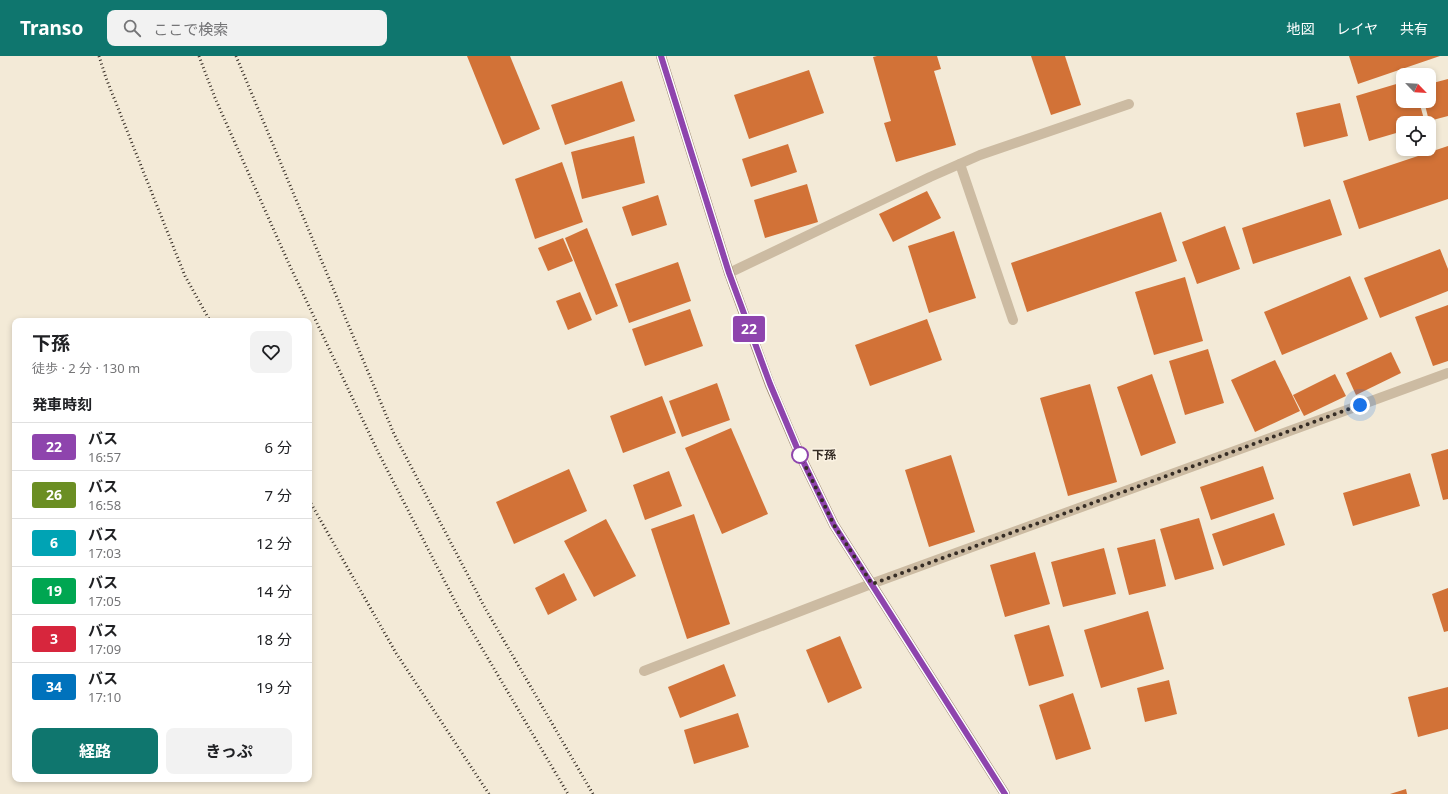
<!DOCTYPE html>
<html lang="ja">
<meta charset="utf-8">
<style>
:root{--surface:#fff;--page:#f2f2f2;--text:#202124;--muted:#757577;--line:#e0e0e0;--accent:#0f766e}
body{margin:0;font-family:"Noto Sans","Noto Sans JP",sans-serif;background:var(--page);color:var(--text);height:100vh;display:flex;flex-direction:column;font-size:15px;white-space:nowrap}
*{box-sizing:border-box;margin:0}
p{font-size:13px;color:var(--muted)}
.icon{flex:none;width:22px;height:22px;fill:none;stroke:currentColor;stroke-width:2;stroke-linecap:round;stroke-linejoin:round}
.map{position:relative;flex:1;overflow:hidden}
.panel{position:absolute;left:12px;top:262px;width:300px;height:464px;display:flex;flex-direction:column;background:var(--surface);border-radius:8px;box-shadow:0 2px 6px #0003}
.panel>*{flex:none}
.badge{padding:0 8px;border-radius:3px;font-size:14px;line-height:26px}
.needle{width:26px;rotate:115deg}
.tools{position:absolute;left:1396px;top:12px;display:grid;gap:8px}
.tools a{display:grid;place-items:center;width:40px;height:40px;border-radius:8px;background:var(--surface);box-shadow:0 2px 6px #0003;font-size:20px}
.you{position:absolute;width:20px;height:20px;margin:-10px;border:3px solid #fff;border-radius:50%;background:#1a73e8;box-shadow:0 0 0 6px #1a73e833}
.map>.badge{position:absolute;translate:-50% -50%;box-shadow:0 0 0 2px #fff}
h2{padding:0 20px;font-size:15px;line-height:36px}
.round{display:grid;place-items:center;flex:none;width:42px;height:42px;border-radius:8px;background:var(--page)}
.overview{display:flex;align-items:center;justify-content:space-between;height:68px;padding:0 20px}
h1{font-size:19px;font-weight:700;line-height:30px}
.cta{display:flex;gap:8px;margin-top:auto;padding:8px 20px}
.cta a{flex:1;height:46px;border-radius:8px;background:var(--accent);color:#fff;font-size:16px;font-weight:700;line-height:46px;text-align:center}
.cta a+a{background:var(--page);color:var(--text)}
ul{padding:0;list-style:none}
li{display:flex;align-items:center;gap:12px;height:48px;padding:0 20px;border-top:1px solid var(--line)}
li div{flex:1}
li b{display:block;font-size:15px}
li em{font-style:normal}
li .badge{min-width:44px;font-weight:700;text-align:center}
header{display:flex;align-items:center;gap:24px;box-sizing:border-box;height:56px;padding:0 20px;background:var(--accent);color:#fff}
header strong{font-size:19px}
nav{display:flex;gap:22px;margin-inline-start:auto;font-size:14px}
.search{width:280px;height:36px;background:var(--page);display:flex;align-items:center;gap:10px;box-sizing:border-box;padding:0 14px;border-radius:8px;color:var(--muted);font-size:15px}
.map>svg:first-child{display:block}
.building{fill:#d27237}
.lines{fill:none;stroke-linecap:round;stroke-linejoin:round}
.street{stroke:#ccbba2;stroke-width:10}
.secondary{stroke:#a08a73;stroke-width:10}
.rail{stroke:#362d25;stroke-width:3;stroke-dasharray:1 3;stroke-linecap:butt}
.line-casing{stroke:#fff;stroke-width:9}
.line{stroke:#8e44ad;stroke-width:6}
.walk{stroke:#362d25;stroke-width:4;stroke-dasharray:0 7.2}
.stop-dot{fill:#fff;stroke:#8e44ad;stroke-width:2}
.labels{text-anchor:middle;stroke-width:3;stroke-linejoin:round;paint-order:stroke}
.stop-label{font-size:12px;font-weight:bold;fill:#362d25;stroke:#fbf3e3;text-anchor:start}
</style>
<header>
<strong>Transo</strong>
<div class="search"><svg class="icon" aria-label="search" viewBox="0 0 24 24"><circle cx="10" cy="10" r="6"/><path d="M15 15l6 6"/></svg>ここで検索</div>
<nav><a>地図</a><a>レイヤ</a><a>共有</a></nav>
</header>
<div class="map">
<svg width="1448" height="738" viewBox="0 0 1448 738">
<rect width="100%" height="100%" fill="#f3ead7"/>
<g class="building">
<polygon points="467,0 510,0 540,73 503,89"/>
<polygon points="877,0 937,0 941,13 934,15 956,89 896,106 884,67 891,65 873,1"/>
<polygon points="1031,0 1065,0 1081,49 1051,59"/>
<polygon points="1349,0 1440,0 1358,28"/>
<polygon points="809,14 824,57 749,83 734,39"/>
<polygon points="1448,23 1448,60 1429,65 1424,45 1429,45 1429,28"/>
<polygon points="622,25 635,65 565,89 551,49"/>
<polygon points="1403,26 1403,45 1419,45 1425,67 1403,67 1403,75 1369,85 1356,40"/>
<polygon points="1340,47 1348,80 1304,91 1296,57"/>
<polygon points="634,80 645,127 582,143 571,96"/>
<polygon points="788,88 797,116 751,131 742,103"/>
<polygon points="1448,90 1448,143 1359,173 1343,125"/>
<polygon points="562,106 583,166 535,183 515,123"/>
<polygon points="807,128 818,166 765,182 754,144"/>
<polygon points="927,135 941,162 893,186 879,158"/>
<polygon points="658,139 667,169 632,180 622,151"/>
<polygon points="1330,143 1342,179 1253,208 1242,172"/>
<polygon points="1161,156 1177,205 1027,256 1011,207"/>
<polygon points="1225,170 1240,213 1197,228 1182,186"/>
<polygon points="587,172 618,250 596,259 565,182"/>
<polygon points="954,175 976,242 929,257 908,190"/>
<polygon points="563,182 573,205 548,215 538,192"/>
<polygon points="1440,193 1448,213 1448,235 1380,262 1364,222"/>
<polygon points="678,206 691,245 629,267 615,228"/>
<polygon points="1350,220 1368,263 1282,299 1264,256"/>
<polygon points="1185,221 1203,285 1154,299 1135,236"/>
<polygon points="580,236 592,264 568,274 556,245"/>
<polygon points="1448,249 1448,305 1433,310 1415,261"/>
<polygon points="690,253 703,290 645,310 632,273"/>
<polygon points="927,263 942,304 870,330 855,289"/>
<polygon points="1208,293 1224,347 1185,359 1169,305"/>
<polygon points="1391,296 1401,317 1356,339 1346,317"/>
<polygon points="1275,304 1300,355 1255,376 1231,324"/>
<polygon points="1152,318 1176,387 1141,400 1117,331"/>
<polygon points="1335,318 1346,340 1304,360 1293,339"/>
<polygon points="717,327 730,364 682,381 669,345"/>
<polygon points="1090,328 1117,426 1068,440 1040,342"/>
<polygon points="662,340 676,377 623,397 610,360"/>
<polygon points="731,372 768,458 722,478 685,392"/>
<polygon points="1448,393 1448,443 1443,444 1431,398"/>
<polygon points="951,399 975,476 929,491 905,414"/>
<polygon points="1263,410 1274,443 1211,464 1200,431"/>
<polygon points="569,413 587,455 514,488 496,446"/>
<polygon points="669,415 682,450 645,464 633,429"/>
<polygon points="1410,417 1420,450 1353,470 1343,437"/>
<polygon points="1274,457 1285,489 1223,510 1212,478"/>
<polygon points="694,458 730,568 687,583 651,473"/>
<polygon points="1199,462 1214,513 1175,524 1160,473"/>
<polygon points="606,463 636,520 594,541 564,485"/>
<polygon points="1155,483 1166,530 1129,539 1117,492"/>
<polygon points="1104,492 1116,538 1063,551 1051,506"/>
<polygon points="1035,496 1050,548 1005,561 990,509"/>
<polygon points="564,517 577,544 548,559 535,532"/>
<polygon points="1448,532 1448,575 1444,576 1432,538"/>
<polygon points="1148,555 1164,613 1101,632 1084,574"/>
<polygon points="1049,569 1064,620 1029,630 1014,579"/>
<polygon points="840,580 862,632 828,647 806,594"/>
<polygon points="724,608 736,640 680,662 668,631"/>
<polygon points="1169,624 1177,658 1145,666 1137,632"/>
<polygon points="1448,631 1448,673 1418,681 1408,641"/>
<polygon points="1073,637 1091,693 1056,704 1039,649"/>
<polygon points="738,657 749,691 694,708 684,674"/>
<polygon points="1406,733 1407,738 1390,738"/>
</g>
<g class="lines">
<g class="street">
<polyline points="960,108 1013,264"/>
<polyline points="729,217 930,121 980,99 1129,48"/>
<polyline points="644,615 871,528 1448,317"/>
</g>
<polyline class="secondary" points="661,0 729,217 770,329 800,399 834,469 1005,738"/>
<g class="rail">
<polyline points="99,0 106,22 185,220 210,265"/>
<polyline points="199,0 215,42 289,208 378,396 460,555 568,738"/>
<polyline points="236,0 394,378 485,552 593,738"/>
<polyline points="309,444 396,597 489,738"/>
</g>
</g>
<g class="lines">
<g class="line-casing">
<polyline id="line" points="661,0 729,217 770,328 800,399 834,469 1005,738"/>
</g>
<use href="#line" class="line"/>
<polyline class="walk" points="800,399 834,469 872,528 1360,349"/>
</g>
<circle class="stop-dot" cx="800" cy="399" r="8"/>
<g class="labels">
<g class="stop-label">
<text x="812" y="403">下孫</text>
</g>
</g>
</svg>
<div class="tools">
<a><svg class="needle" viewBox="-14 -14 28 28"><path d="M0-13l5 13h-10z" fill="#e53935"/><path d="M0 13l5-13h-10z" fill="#757577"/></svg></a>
<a><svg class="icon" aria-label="locate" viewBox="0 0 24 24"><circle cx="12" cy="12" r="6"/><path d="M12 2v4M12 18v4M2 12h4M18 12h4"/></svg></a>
</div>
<div class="you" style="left:1360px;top:349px"></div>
<b class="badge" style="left:749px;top:273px;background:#8e44ad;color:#fff">22</b>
<section class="panel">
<div class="overview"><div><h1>下孫</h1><p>徒歩 · 2 分 · 130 m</p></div><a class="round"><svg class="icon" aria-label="heart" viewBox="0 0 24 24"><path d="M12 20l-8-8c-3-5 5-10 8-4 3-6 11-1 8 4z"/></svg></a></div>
<h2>発車時刻</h2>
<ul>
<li><span class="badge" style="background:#8e44ad;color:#fff">22</span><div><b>バス</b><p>16:57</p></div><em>6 分</em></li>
<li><span class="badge" style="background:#6b8e23;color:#fff">26</span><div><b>バス</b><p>16:58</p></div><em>7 分</em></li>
<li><span class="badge" style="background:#00a3b4;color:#fff">6</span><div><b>バス</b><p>17:03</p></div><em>12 分</em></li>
<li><span class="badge" style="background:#00a651;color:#fff">19</span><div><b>バス</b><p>17:05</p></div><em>14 分</em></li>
<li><span class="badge" style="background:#d7263d;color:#fff">3</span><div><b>バス</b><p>17:09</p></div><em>18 分</em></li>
<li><span class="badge" style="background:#0072bc;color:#fff">34</span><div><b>バス</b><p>17:10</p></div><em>19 分</em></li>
</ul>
<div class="cta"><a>経路</a><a>きっぷ</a></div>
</section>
</div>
